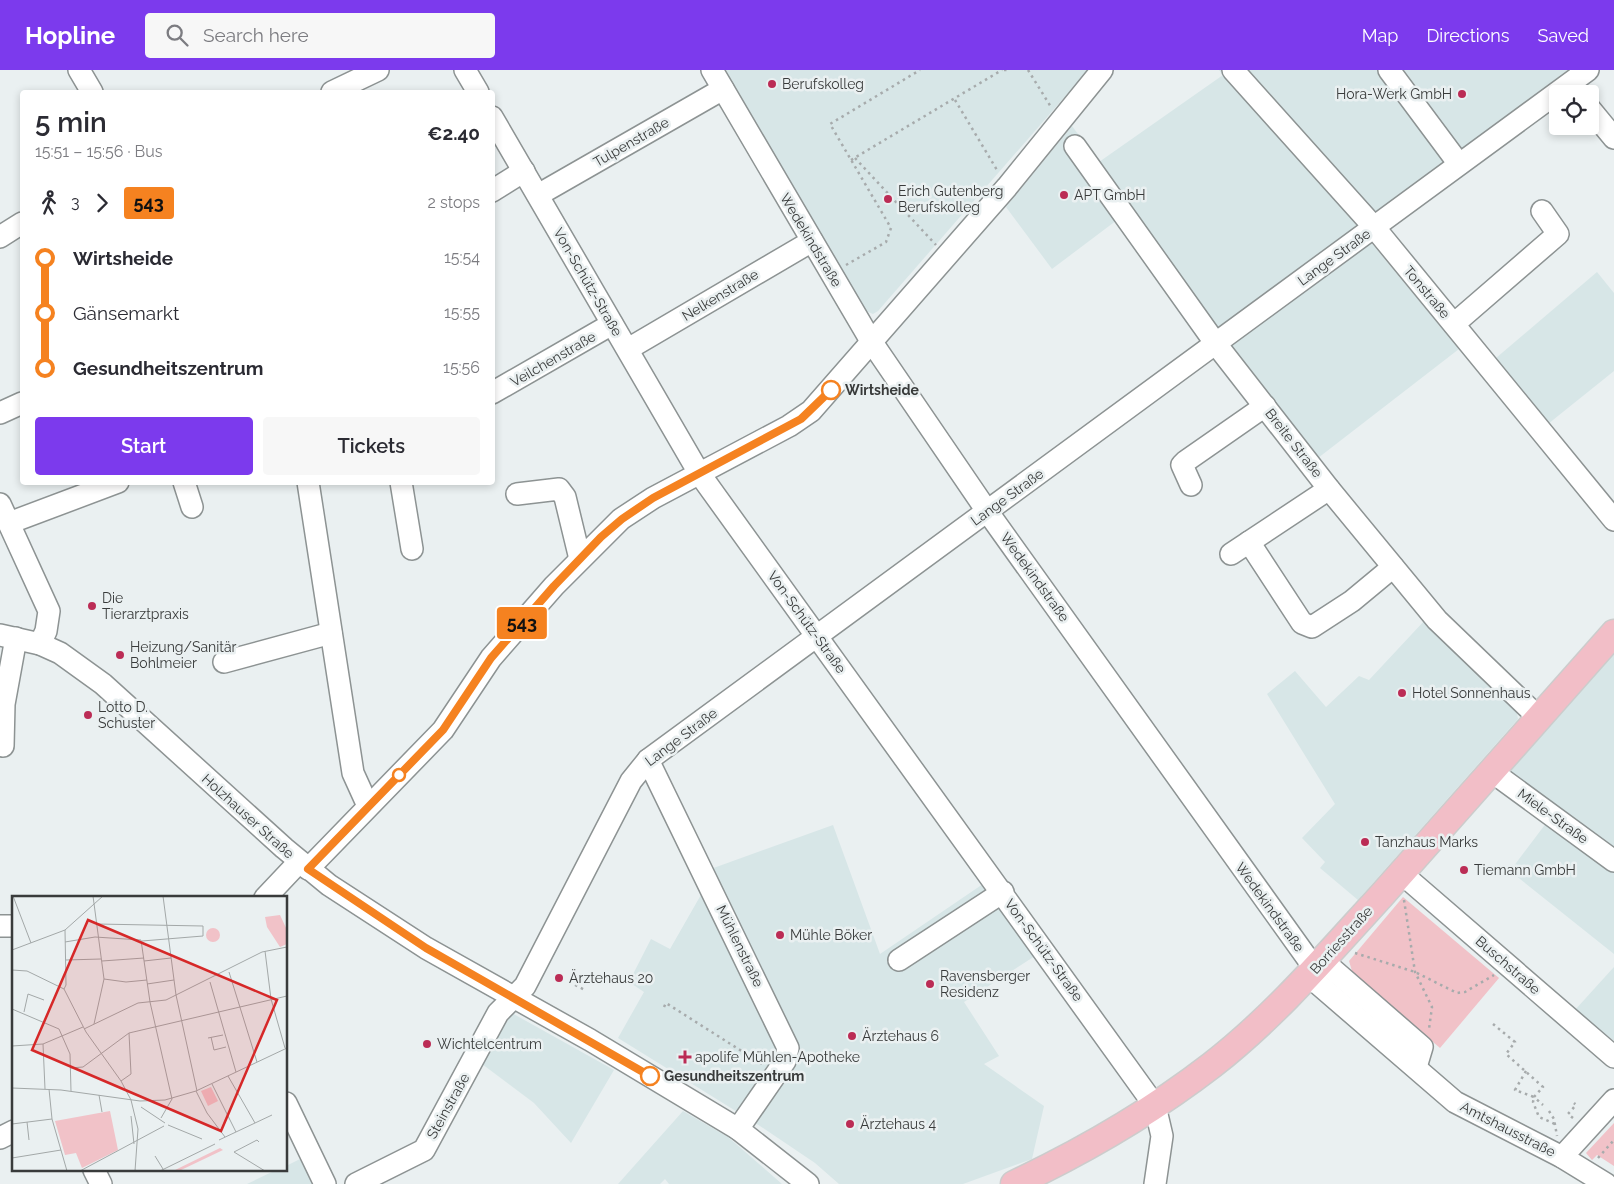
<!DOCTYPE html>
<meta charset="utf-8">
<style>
:root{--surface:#fff;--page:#f7f7f7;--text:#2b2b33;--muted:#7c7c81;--accent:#7c3aed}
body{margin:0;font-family:Raleway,sans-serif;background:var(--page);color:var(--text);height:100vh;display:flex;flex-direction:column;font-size:19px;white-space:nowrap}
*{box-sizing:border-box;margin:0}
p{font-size:16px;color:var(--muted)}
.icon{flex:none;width:28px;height:28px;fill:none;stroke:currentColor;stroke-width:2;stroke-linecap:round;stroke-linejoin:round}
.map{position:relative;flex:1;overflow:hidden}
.details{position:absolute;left:20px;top:20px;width:475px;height:395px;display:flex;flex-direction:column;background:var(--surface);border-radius:5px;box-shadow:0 2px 8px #0003}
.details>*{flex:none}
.badge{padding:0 10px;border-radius:4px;font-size:18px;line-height:32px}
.controls{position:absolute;left:1549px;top:15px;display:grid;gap:10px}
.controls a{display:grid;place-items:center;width:50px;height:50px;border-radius:5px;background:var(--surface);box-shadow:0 2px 8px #0003;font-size:25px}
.map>.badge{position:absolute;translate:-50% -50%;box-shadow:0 0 0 2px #fff}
.legs{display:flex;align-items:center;gap:8px;height:55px;padding:0 15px;font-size:16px}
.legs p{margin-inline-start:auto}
.overview{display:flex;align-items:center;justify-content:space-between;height:85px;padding:0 15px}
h1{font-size:28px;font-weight:600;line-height:38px}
.action{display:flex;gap:10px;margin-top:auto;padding:10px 15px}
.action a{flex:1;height:58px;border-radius:5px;background:var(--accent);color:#fff;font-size:20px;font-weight:600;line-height:58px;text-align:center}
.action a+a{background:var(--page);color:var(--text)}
ul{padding:0 15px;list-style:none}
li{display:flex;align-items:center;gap:18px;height:55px;font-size:19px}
li i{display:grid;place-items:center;width:8px;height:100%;margin:0 6px;background:currentColor}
li i::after{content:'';width:12px;height:12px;margin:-6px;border:4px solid;border-radius:50%;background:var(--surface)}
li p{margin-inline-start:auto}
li:first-child i{background:linear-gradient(#0000 50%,currentColor 0)}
li:last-child i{background:linear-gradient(currentColor 50%,#0000 0)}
header{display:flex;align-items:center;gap:30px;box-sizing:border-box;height:70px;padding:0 25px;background:var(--accent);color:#fff}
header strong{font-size:24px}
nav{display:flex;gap:28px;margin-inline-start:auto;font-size:18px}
.search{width:350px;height:45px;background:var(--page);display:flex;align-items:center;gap:12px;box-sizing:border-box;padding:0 18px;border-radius:5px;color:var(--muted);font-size:19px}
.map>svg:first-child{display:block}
.built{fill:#d7e6e7}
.green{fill:#f1c2c8}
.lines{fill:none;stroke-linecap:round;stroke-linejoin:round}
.minor-casing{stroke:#8d9393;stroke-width:24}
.major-casing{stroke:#ccc;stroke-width:29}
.path{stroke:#a7abac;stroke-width:2.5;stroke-dasharray:2.5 4;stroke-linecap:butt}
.minor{stroke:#fff;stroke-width:21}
.major{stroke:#f2bec7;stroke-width:26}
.line-1-casing{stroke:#fff;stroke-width:11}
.line-1{stroke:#f58220;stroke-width:8}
.poi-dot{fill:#bb2c55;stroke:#eaf0f1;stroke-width:2}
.stop-1-dot{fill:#fff;stroke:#f58220;stroke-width:2.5}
.labels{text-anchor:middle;stroke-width:5;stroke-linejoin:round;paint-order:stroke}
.poi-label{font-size:14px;fill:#393b3b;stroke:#eaf0f1;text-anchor:start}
.street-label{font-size:14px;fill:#393b3b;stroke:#eaf0f1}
.stop-label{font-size:14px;font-weight:bold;fill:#393b3b;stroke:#eaf0f1;text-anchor:start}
.inset-road{fill:none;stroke:#a3a8a8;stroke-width:1}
.view{fill:#d62828;fill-opacity:0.15;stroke:#d62828;stroke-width:2.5}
.inset-edge{fill:none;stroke:#393b3b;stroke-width:2.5}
</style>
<header>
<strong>Hopline</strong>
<div class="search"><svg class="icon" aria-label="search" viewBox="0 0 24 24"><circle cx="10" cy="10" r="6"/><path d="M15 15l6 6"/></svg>Search here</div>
<nav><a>Map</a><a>Directions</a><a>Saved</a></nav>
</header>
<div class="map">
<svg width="1614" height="1114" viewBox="0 0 1614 1114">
<rect width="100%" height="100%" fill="#eaf0f1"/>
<g class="built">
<polygon points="724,0 1088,0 878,241 873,244 866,241 859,233"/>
<polygon points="1219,0 1575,0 1359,158 1459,279 1318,388 1216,261 1129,141 1052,199 1006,137 1072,56 1099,92 1223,5"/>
<polygon points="1597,202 1614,223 1614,301 1548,354 1496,288"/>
<polygon points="1425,550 1516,638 1518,649 1358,830 1320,798 1325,792 1302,768 1335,734 1267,624 1295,601 1326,637 1359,606 1369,610"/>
<polygon points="1614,581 1614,884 1510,801 1556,740 1507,704"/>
<polygon points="833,755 880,884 983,814 1035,886 964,932 999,986 984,994 1044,1036 1032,1089 963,1114 839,1114 815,1093 760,1056 618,968 644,922 629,912 651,869 670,879 702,823 708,800"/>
<polygon points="1614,897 1614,971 1575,940"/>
<polygon points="510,942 614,1000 571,1073 534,1033 482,994"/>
<polygon points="683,1041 728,1067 782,1114 669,1114 665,1109 660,1114 618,1114"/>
<polygon points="300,1089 313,1114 247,1114 276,1100 286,1100 286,1096"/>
</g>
<g class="green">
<polygon points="1403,827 1499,908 1440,978 1352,901 1349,891"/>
<polygon points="1614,1053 1614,1096 1597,1085 1592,1090 1586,1083"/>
</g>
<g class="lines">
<g class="minor-casing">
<g id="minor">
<polyline points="79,0 92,22"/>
<polyline points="465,0 478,22"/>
<polyline points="712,0 871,271 987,441 1315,899"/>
<polyline points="1233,0 1374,157 1614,450"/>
<polyline points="1389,0 1459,94"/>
<polyline points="332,22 378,0"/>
<polyline points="1590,39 1614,68"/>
<polyline points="492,47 699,403 1155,1036 1162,1066 1155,1114"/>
<polyline points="1075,76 1216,274 1329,419 1437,550 1539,648"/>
<polyline points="492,121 524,101"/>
<polyline points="538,125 723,19"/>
<polyline points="0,167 22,153"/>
<polyline points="1454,254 1558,164 1542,141"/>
<polyline points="628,279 812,171"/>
<polyline points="492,323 612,254"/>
<polyline points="0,343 22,333"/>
<polyline points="184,412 192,437"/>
<polyline points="308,412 353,703 368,736"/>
<polyline points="401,412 412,479"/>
<polyline points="1191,415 1182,395 1186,391 1265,336"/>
<polyline points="517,424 559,419 565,427 580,489"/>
<polyline points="0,434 49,541 46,561 40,574"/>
<polyline points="9,453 118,412"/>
<polyline points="1249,472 1302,553 1312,557 1352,531 1393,497"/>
<polyline points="1231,484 1329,419"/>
<polyline points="0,565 40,574 60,583 103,614 284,778 329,815 426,878 590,970 738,1059 808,1114"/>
<polyline points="224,592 331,563"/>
<polyline points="3,676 4,634 16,568"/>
<polyline points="648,690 788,978 785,991 738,1059"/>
<polyline points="1491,701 1614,791"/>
<polyline points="308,799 443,660 491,588 554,516 621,449 653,428 789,356 811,341 1007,117 1102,0"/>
<polyline points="1401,803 1614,987"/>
<polyline points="265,828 299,792"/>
<polyline points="0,856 14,856"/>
<polyline points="899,890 1003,822"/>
<polyline points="1323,891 1422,977 1416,997"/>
<polyline points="1309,906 1455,1032 1562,1087 1606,1114"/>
<polyline points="286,1033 325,1114"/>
<polyline points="0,1068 14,1061"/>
<polyline points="1562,1087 1614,1030"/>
<polyline points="94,1100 101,1114"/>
<polyline points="356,1114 424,1080 498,943 525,916 631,711 648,690 1588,0"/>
</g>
</g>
<g class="major-casing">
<path id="major" d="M1014 1114C1084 1081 1151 1042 1212 995 1275 946 1327 885 1381 826 1459 739 1536 651 1614 563"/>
</g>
<g class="path">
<polyline points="1004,0 1009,0"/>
<polyline points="1028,0 1051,37"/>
<polyline points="955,30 997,100"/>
<polyline points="855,88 936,175"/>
<polyline points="851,90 1002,0"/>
<polyline points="846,195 886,172 891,158 830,54 920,0"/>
<polyline points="1404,830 1415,902 1432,937 1429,959"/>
<polyline points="1355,883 1415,902 1457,923 1465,922 1494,905"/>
<polyline points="575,915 585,920"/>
<polyline points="664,937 666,933 762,994"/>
<polyline points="1493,954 1515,972 1506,984 1543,1017 1534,1027 1543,1035"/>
<polyline points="1526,1001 1515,1020 1534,1027 1533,1032 1539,1047 1555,1054"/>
<polyline points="1549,1041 1554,1049 1557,1066"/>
<polyline points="1573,1048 1568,1044 1576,1035 1574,1033"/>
<polyline points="1598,1088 1614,1070"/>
</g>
<use href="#minor" class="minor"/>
<use href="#major" class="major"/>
</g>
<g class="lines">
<g class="line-1-casing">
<polyline id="line-1" points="650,1006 426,878 308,799 443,660 491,588 554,516 601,467 622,449 653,428 801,349 831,320"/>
</g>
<use href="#line-1" class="line-1"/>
</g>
<g class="poi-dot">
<circle cx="772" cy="14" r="5"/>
<circle cx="1462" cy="24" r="5"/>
<circle cx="1064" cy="125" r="5"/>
<circle cx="888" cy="129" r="5"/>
<circle cx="92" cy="536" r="5"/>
<circle cx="120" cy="585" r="5"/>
<circle cx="1402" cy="623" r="5"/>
<circle cx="88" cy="645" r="5"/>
<circle cx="1365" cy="772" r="5"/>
<circle cx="1464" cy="800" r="5"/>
<circle cx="780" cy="865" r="5"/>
<circle cx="559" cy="908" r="5"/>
<circle cx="930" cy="914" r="5"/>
<circle cx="852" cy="966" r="5"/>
<circle cx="427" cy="974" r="5"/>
<path d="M682.5 979.5h5v5h5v5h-5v5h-5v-5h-5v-5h5z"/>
<circle cx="850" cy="1054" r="5"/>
</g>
<g class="stop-1-dot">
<circle cx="831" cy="320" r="9"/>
<circle cx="399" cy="705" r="6"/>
<circle cx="650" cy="1006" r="9"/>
</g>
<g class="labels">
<g class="poi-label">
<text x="782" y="19">Berufskolleg</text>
<text x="1452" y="29" text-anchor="end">Hora-Werk GmbH</text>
<text x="898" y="126">Erich Gutenberg<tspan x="898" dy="16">Berufskolleg</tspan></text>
<text x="1074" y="130">APT GmbH</text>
<text x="102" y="533">Die<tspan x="102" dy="16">Tierarztpraxis</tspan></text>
<text x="130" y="582">Heizung/Sanitär<tspan x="130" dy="16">Bohlmeier</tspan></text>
<text x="1412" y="628">Hotel Sonnenhaus</text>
<text x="98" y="642">Lotto D.<tspan x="98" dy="16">Schuster</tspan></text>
<text x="1375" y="777">Tanzhaus Marks</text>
<text x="1474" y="805">Tiemann GmbH</text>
<text x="790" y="870">Mühle Böker</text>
<text x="940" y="911">Ravensberger<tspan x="940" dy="16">Residenz</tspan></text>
<text x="569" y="913">Ärztehaus 20</text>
<text x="862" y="971">Ärztehaus 6</text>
<text x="437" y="979">Wichtelcentrum</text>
<text x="695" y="992">apolife Mühlen-Apotheke</text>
<text x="860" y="1059">Ärztehaus 4</text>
</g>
<g class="street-label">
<text transform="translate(631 72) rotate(-30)" y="5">Tulpenstraße</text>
<text transform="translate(811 170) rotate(59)" y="5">Wedekindstraße</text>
<text transform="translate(1334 187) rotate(-36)" y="5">Lange Straße</text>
<text transform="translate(588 212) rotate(60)" y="5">Von-Schütz-Straße</text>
<text transform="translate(1427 222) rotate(50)" y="5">Tonstraße</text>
<text transform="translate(720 225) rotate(-31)" y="5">Nelkenstraße</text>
<text transform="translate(553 289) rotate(-30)" y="5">Veilchenstraße</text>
<text transform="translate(1294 373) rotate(52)" y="5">Breite Straße</text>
<text transform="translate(1007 427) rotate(-36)" y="5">Lange Straße</text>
<text transform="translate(1035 507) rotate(54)" y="5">Wedekindstraße</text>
<text transform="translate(807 552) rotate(54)" y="5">Von-Schütz-Straße</text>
<text transform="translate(681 667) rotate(-37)" y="5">Lange Straße</text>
<text transform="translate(248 746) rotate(42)" y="5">Holzhauser Straße</text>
<text transform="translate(1553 746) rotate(36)" y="5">Miele-Straße</text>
<text transform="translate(1270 837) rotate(54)" y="5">Wedekindstraße</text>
<text transform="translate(1341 870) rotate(-48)" y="5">Borriesstraße</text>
<text transform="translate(740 876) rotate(64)" y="5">Mühlenstraße</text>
<text transform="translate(1044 880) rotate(54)" y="5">Von-Schütz-Straße</text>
<text transform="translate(1508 895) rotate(41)" y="5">Buschstraße</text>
<text transform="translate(448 1036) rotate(-61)" y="5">Steinstraße</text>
<text transform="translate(1508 1059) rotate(27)" y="5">Amtshausstraße</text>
</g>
<g class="stop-label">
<text x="845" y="325">Wirtsheide</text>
<text x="664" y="1011">Gesundheitszentrum</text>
</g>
</g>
<g transform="translate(12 826)">
<rect width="275" height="275" fill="#eaf0f1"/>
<path d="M268 19 275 34V48L268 51 255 31 253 21ZM194 39a7 7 0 1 1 14 0a7 7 0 1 1-14 0ZM199 191 206 205 196 210 189 195ZM98 215 106 254 70 272 64 257 53 259 43 225ZM208 252 211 254 167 275H161Z" fill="#f1c2c8"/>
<path class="inset-road" d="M1 0 19 47M81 0 92 83 82 128M151 0 164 99 185 195M85 28 191 30V40L130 45M53 46 83 41 129 44 138 106 160 203 149 222M0 54 53 34 91 0M253 55 259 103 273 152M54 64 89 63M90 65 132 62M132 65 159 62M0 74 15 75 52 93 74 136 109 185 119 204M217 76 245 166M92 83 114 86 135 84M198 86 224 176M135 88 162 84M52 93 54 89 53 34M0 113 47 133 58 158 59 195M12 116 16 98 32 104M72 133 126 107 154 104 250 56 275 51M199 141 202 154 214 151M196 142 211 139M31 148 33 193M0 150 31 148 71 131M58 172 71 171 117 137 275 100M216 180 243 227M109 185 119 178 117 137M200 188 224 236M0 192 49 194 128 205 153 204 184 195 275 152M37 193 40 223 55 275M184 195 195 217 213 241M87 199 90 216M119 204 126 233 123 275M129 211 153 227M119 220 122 248M15 226 17 244M0 228 40 223M156 229 190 243M207 244 260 219M222 256 253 275M222 256 245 244 247 246M143 260 151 273M0 262 49 254M68 275 152 230M148 275 203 248"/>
<path class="view" d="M76 24 265 104 209 235 20 154Z"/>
<rect width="275" height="275" class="inset-edge"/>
</g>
</svg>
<div class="controls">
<a><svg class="icon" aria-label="locate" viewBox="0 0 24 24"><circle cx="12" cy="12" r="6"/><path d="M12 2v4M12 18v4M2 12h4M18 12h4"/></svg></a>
</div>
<b class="badge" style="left:522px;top:553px;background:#f58220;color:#111">543</b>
<section class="details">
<div class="overview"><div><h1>5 min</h1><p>15:51 – 15:56 · Bus</p></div><b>€2.40</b></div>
<div class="legs"><svg class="icon" aria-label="walk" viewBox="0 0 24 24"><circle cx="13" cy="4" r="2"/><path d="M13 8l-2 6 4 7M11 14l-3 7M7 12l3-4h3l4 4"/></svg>3<svg class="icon" aria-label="forward" viewBox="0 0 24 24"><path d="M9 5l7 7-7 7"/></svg><b class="badge" style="background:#f58220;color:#111">543</b><p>2 stops</p></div>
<ul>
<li><i style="color:#f58220"></i><b>Wirtsheide</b><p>15:54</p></li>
<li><i style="color:#f58220"></i><span>Gänsemarkt</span><p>15:55</p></li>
<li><i style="color:#f58220"></i><b>Gesundheitszentrum</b><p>15:56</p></li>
</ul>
<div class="action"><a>Start</a><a>Tickets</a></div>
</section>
</div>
